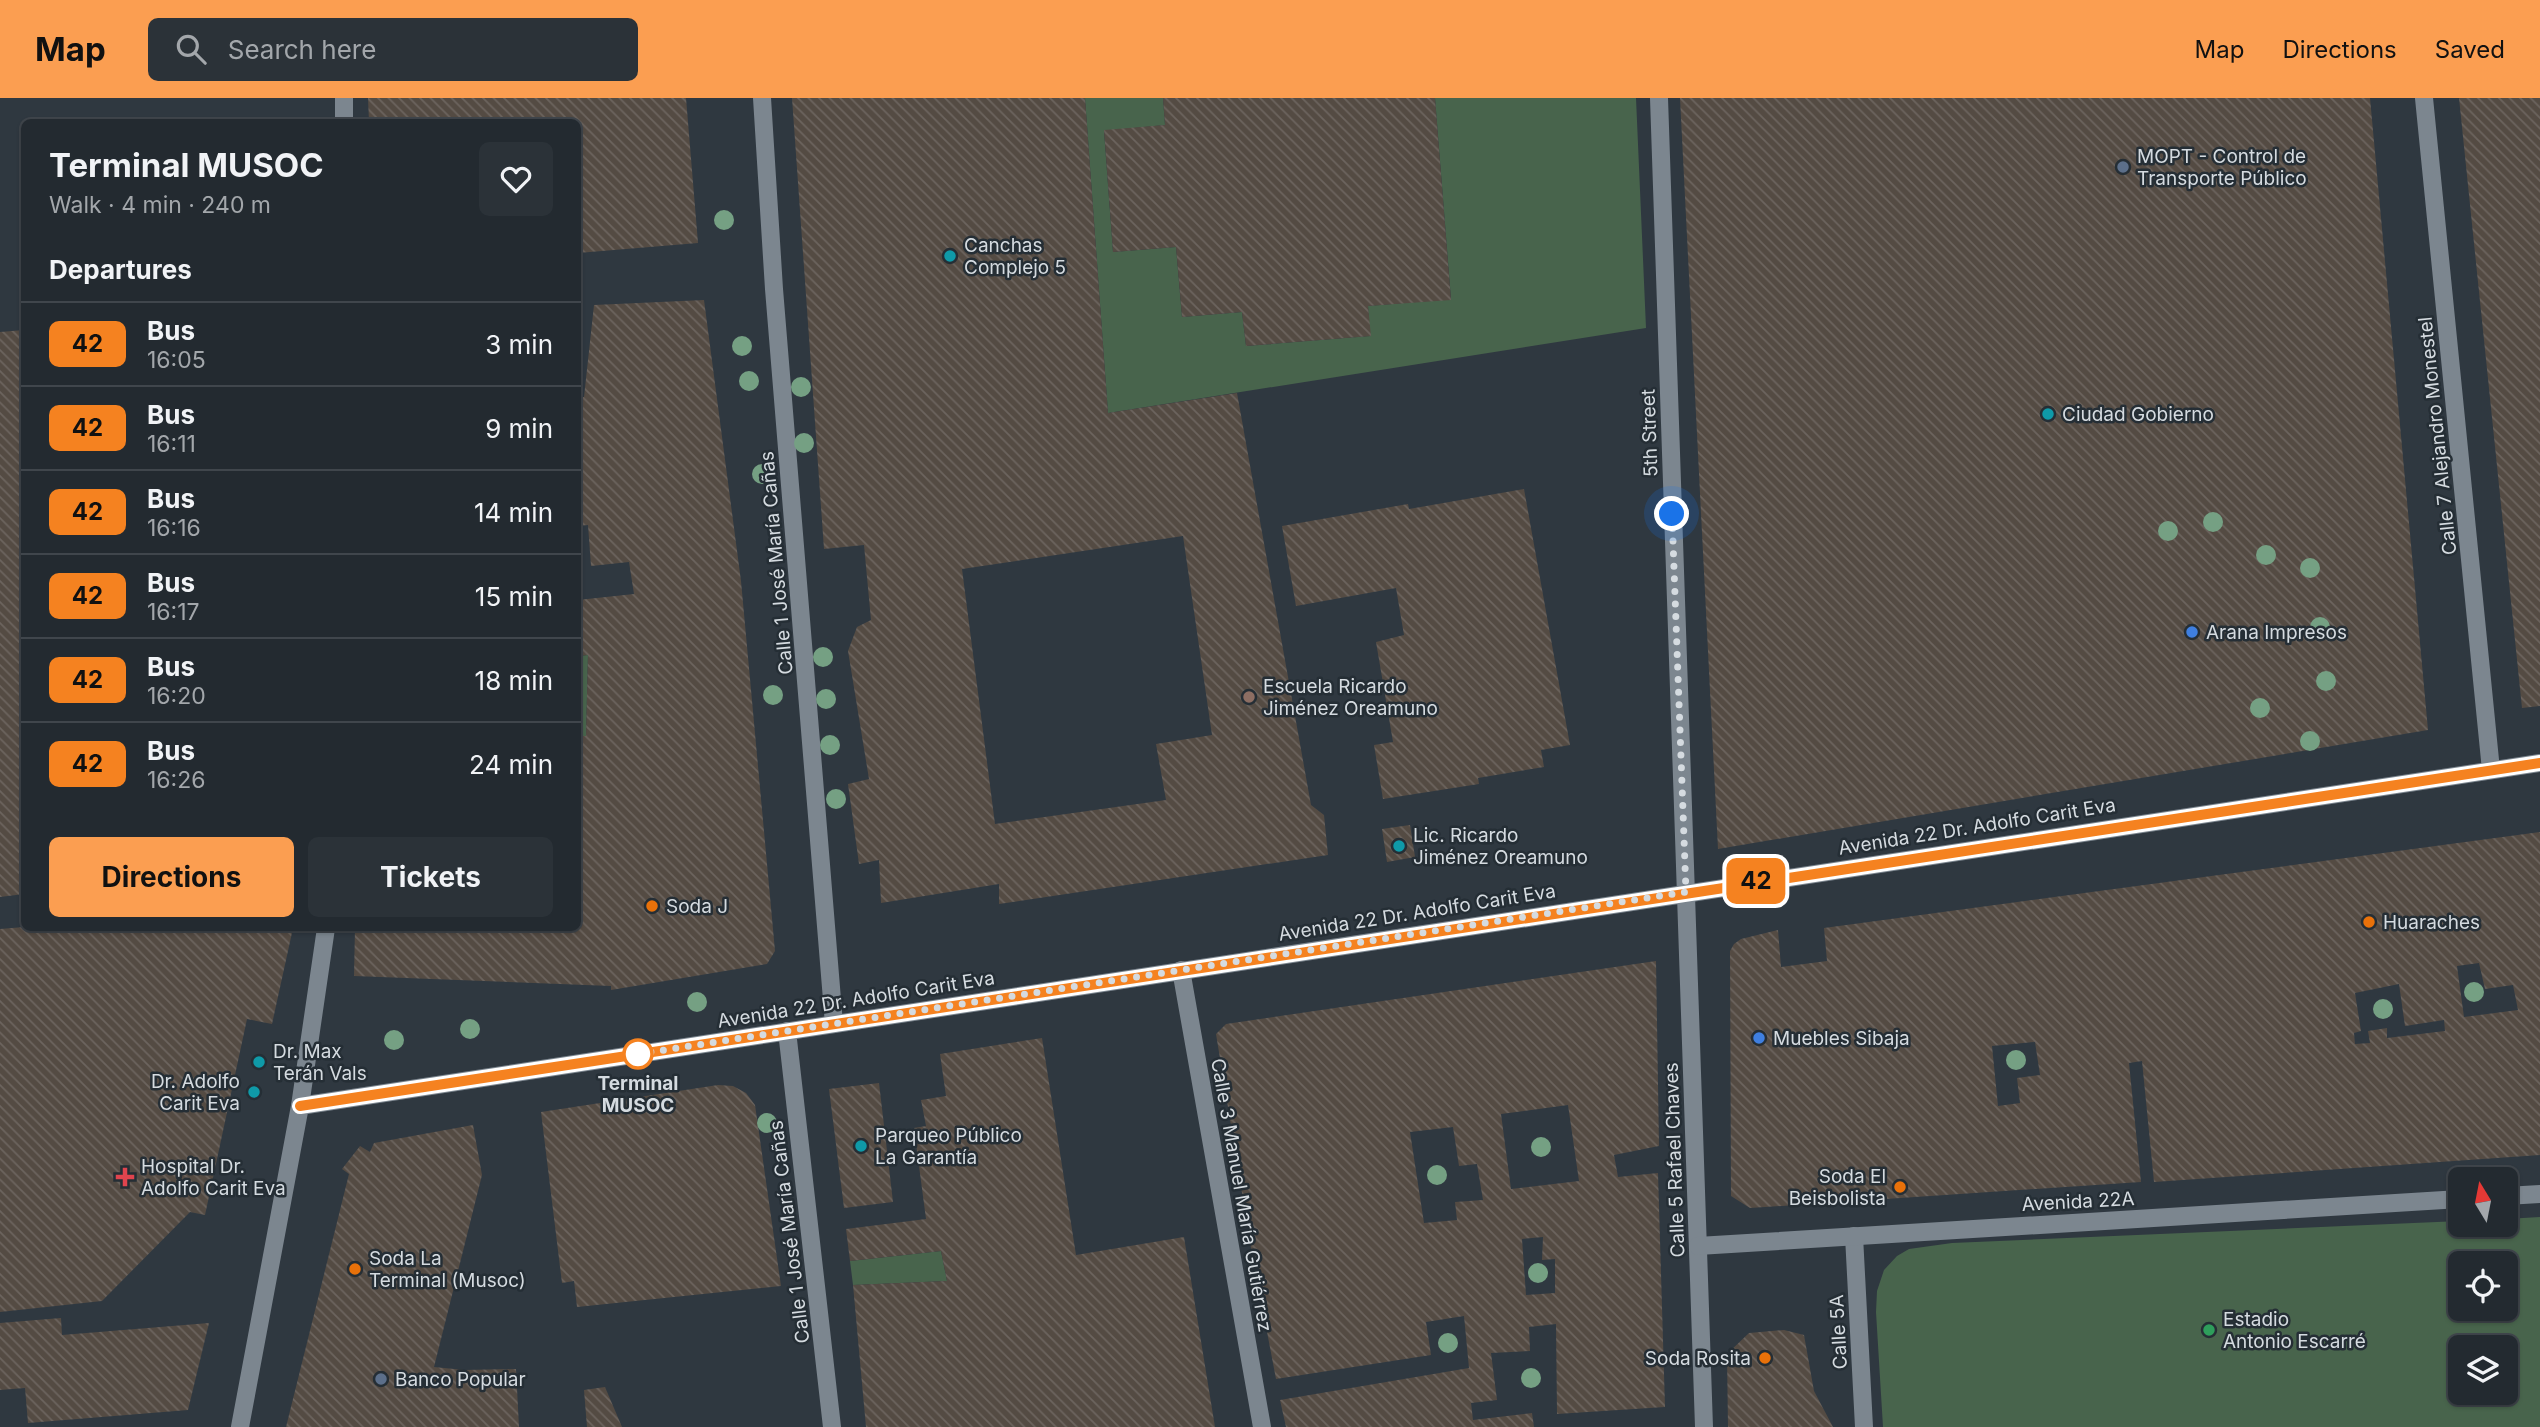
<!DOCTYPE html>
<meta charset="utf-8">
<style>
:root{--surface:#232a30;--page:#2b3238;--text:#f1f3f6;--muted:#a3a7ab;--line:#40464c;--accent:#fb9e51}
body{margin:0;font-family:Inter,sans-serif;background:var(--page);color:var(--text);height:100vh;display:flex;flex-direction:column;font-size:26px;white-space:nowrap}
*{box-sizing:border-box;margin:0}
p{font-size:23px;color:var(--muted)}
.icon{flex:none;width:38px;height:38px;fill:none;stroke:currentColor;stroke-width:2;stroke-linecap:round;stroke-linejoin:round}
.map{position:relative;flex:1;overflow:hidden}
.drawer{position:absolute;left:21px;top:21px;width:560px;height:812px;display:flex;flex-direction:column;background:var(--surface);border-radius:10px;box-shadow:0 2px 5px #0004,0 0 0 2px var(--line)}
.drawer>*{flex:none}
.badge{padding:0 14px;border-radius:10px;font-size:24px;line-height:46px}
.needle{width:46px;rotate:350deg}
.buttons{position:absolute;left:2448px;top:1069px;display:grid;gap:14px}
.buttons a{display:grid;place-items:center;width:70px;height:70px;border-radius:10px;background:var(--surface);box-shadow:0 2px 5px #0004,0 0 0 2px var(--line);font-size:35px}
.you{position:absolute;width:35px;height:35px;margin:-18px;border:5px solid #fff;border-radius:50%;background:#1a73e8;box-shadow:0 0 0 10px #1a73e833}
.map>.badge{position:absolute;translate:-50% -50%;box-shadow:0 0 0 4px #fff}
h2{padding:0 28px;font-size:26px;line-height:63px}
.round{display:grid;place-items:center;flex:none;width:74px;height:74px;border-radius:10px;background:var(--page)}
.headline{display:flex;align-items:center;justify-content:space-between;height:119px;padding:0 28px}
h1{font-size:33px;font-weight:700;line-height:52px}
.action{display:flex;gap:14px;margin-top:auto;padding:14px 28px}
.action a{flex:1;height:80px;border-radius:10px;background:var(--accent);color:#111;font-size:28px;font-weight:700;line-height:80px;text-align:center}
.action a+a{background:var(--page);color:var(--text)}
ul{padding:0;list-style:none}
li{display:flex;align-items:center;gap:21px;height:84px;padding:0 28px;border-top:2px solid var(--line)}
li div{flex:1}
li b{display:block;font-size:26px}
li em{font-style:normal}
li .badge{min-width:77px;font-weight:700;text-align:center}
header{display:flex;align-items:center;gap:42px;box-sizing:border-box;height:98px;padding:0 35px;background:var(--accent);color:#111}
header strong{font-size:33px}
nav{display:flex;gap:38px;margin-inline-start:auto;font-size:24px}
.search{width:490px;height:63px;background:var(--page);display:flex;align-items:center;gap:18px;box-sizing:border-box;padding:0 24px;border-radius:10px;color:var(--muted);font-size:26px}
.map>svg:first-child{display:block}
.garden{fill:#48644c;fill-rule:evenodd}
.building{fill:url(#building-back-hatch);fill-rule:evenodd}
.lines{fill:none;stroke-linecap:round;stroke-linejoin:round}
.street{stroke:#7c868f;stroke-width:18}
.secondary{stroke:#7c868f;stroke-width:18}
.tree{fill:#75a083}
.line-casing{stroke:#fff;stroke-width:16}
.line{stroke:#f58220;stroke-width:10}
.walk{stroke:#d5dbe0;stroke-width:7;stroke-dasharray:0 12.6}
.service-dot{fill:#5c6f8a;stroke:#252e35;stroke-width:2.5}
.culture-dot{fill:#0f9aa8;stroke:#252e35;stroke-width:2.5}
.shop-dot{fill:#3f7fe0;stroke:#252e35;stroke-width:2.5}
.education-dot{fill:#8d6e63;stroke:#252e35;stroke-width:2.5}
.food-dot{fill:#e8710a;stroke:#252e35;stroke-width:2.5}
.stop-dot{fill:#fff;stroke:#f58220;stroke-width:3.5}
.health-dot{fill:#e0444e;stroke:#252e35;stroke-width:2.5}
.leisure-dot{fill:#2e9e5b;stroke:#252e35;stroke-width:2.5}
.labels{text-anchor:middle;stroke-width:5;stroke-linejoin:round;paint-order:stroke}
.poi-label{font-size:19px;fill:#d5dbe0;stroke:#252e35;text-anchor:start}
.street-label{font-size:19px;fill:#d5dbe0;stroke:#252e35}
.stop-label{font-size:19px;font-weight:bold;fill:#d5dbe0;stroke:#252e35}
</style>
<header>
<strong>Map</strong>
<div class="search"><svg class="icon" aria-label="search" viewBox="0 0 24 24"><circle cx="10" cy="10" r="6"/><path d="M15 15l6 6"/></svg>Search here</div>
<nav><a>Map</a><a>Directions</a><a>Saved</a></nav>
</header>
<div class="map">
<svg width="2540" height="1329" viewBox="0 0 2540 1329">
<defs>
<pattern id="building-back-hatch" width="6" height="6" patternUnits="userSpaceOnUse" patternTransform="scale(1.75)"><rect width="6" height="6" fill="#544b43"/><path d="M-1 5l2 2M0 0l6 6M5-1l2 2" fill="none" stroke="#6c645e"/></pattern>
</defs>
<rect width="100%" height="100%" fill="#2f3840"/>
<g class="garden">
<polygon points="1085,0 1163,0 1165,27 1104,33 1113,154 1176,149 1182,219 1242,214 1246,248 1370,238 1368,208 1451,201 1435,0 1636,0 1646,230 1108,315"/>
<polygon points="588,557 586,638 578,638 578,558"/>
<path d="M2540 1119V1329H1883L1876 1214 1877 1193 1884 1172 1897 1158 1909 1151 1952 1145 2460 1123V1127H2506V1121ZM2460 1166H2506V1211H2460ZM2460 1250H2506V1295H2460Z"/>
<polygon points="941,1153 947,1183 853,1187 850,1163"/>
</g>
<g class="building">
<polygon points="368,0 686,0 698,145 578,155 578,24 369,24"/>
<path d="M792 0H1085L1108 315 1237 295 1311 707 1324 717 1328 757 999 806V786L881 805 879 762 859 766 848 686 869 681 848 553 857 529 871 522 864 447 824 451ZM1183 438 1212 637 1156 646 1166 702 995 726 962 471Z"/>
<polygon points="1163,0 1435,0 1451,202 1368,208 1371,238 1246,248 1242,214 1182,219 1176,149 1113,154 1104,32 1165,27"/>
<polygon points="1680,0 2370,0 2428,632 1718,751"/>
<polygon points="2459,0 2540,0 2540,608 2522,610"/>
<polygon points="704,202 741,483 775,853 767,866 611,892 611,888 354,878 355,830 578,830 578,638 586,638 588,557 578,558 578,502 634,496 629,464 591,468 588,427 578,428 578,299 584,299 594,207"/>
<polygon points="24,232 24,796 0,799 0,234"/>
<polygon points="1524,391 1570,647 1541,652 1544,669 1478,680 1479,686 1383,701 1374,647 1393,644 1376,544 1404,537 1396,490 1296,508 1282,428 1408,406 1409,411"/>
<polygon points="1410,727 1415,759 1387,764 1382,731"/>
<path d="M2540 734V1057L2154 1084 2142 963 2129 965 2141 1084 1750 1110 1731 1098 1730 853 1734 846 1741 841 1778 832 1781 869 1827 863 1824 830ZM2479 865 2485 891 2513 887 2518 912 2464 919 2457 868ZM2399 886 2405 928 2444 922 2445 933 2387 940V930L2368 933 2370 945 2355 946 2354 935 2361 933 2355 895ZM2035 944 2040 977 2017 980 2020 1005 1998 1008 1992 948Z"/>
<polygon points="24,829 293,830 272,926 247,921 205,1117 190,1114 102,1203 0,1214 0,831"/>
<path d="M1656 863 1659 1048 1614 1057 1618 1079 1658 1075 1665 1309 1557 1316 1556 1226 1529 1229 1530 1253 1491 1255 1497 1302 1471 1305 1473 1322 1532 1315 1534 1329H1286L1280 1302 1469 1270 1464 1218 1426 1224 1431 1257 1276 1281 1251 1150 1216 936 1226 926ZM1568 1007 1579 1083 1511 1091 1501 1016ZM1453 1029 1459 1068 1477 1066 1483 1102 1455 1104 1457 1122 1424 1125 1410 1034ZM1543 1139 1542 1162 1555 1161V1195L1526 1197 1522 1141Z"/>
<polygon points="1042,940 1076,1157 1184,1139 1215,1329 866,1329 853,1187 947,1183 941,1153 850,1163 846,1131 926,1121 914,1030 926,1028 921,1002 946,998 940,956"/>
<polygon points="879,985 893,1104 844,1110 829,991"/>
<polygon points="718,987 733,988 746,995 755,1007 781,1188 577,1209 574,1183 562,1185 541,1014"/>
<polygon points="473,1027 482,1077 434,1269 464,1272 516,1271 519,1329 286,1329 349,1076 342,1071 360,1048 370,1054 374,1045"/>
<polygon points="61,1220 62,1237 209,1225 188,1312 28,1325 25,1290 0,1292 0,1225"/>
<polygon points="1784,1232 1804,1237 1814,1293 1833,1329 1728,1329 1727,1256 1749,1235"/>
<polygon points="605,1289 622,1329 587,1329 584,1292"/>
</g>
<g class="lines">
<g class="street">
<polyline points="762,0 774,191 834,926"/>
<polyline points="1659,0 1704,1329"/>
<polyline points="2424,0 2491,672"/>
<polyline points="1181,872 1262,1329"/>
<polyline points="787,933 832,1329"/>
<polyline points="300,1008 2540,665"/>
<polyline points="2506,1098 2540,1096"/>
<polyline points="1854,1138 1864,1329"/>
<polyline points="1698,1148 2460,1101"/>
</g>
<g class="secondary">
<polyline points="344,0 344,24"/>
<polyline points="240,1329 300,1008 326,830"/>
</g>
</g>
<g class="tree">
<circle cx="724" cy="122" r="10"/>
<circle cx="742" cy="248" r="10"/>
<circle cx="749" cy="283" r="10"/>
<circle cx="801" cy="289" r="10"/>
<circle cx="804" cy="345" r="10"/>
<circle cx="762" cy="376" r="10"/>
<circle cx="2213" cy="424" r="10"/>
<circle cx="2168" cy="433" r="10"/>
<circle cx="2266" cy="457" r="10"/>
<circle cx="2310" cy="470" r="10"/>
<circle cx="2320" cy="529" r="10"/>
<circle cx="823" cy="559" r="10"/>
<circle cx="2326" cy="583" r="10"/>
<circle cx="773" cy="597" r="10"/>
<circle cx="826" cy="601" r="10"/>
<circle cx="2260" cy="610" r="10"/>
<circle cx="2310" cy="643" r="10"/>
<circle cx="830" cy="647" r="10"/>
<circle cx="836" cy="701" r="10"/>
<circle cx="2474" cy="894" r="10"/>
<circle cx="697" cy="904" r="10"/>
<circle cx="2383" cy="911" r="10"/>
<circle cx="470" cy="931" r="10"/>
<circle cx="394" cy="942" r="10"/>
<circle cx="2016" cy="962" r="10"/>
<circle cx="767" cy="1025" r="10"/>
<circle cx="1541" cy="1049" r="10"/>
<circle cx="1437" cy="1077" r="10"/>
<circle cx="1538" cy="1175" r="10"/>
<circle cx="1448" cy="1245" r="10"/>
<circle cx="1531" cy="1280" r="10"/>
</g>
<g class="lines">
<g class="line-casing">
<polyline id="line" points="300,1008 2540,665"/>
</g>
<use href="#line" class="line"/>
<polyline class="walk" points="638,956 632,957 1686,794 1672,416"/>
</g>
<g class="service-dot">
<circle cx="2123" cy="69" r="7"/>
<circle cx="381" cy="1281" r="7"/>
</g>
<g class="culture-dot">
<circle cx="950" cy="158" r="7"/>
<circle cx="2048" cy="316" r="7"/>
<circle cx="1399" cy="748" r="7"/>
<circle cx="259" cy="964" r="7"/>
<circle cx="254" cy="994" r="7"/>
<circle cx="861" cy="1048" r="7"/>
</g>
<g class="shop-dot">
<circle cx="2192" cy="534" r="7"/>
<circle cx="1759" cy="940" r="7"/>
</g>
<circle class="education-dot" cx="1249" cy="599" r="7"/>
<g class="food-dot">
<circle cx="652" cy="808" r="7"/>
<circle cx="2369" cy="824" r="7"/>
<circle cx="1900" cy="1089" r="7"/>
<circle cx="355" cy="1171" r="7"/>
<circle cx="1765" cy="1260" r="7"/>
</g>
<circle class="stop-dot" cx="638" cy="956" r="14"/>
<path class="health-dot" d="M121.5 1068.5h7v7h7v7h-7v7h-7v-7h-7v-7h7z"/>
<circle class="leisure-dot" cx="2209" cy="1232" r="7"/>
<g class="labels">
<g class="poi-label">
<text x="2137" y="65">MOPT - Control de<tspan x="2137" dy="22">Transporte Público</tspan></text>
<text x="964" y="154">Canchas<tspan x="964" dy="22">Complejo 5</tspan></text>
<text x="2062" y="323">Ciudad Gobierno</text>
<text x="2206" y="541">Arana Impresos</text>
<text x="1263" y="595">Escuela Ricardo<tspan x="1263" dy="22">Jiménez Oreamuno</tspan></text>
<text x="1413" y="744">Lic. Ricardo<tspan x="1413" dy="22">Jiménez Oreamuno</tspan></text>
<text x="666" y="815">Soda J</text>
<text x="2383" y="831">Huaraches</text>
<text x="1773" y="947">Muebles Sibaja</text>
<text x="273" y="960">Dr. Max<tspan x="273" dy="22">Terán Vals</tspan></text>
<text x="240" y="990" text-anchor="end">Dr. Adolfo<tspan x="240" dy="22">Carit Eva</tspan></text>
<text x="875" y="1044">Parqueo Público<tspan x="875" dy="22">La Garantía</tspan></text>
<text x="141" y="1075">Hospital Dr.<tspan x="141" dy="22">Adolfo Carit Eva</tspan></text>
<text x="1886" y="1085" text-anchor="end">Soda El<tspan x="1886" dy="22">Beisbolista</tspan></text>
<text x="369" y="1167">Soda La<tspan x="369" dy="22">Terminal (Musoc)</tspan></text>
<text x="2223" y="1228">Estadio<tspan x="2223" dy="22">Antonio Escarré</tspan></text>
<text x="1751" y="1267" text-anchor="end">Soda Rosita</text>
<text x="395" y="1288">Banco Popular</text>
</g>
<g class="street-label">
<text transform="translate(1649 335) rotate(-92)" y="7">5th Street</text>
<text transform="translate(2437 338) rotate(-96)" y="7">Calle 7 Alejandro Monestel</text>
<text transform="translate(776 465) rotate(-95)" y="7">Calle 1 José María Cañas</text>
<text transform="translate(1977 728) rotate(-9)" y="7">Avenida 22 Dr. Adolfo Carit Eva</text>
<text transform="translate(1417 814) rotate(-9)" y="7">Avenida 22 Dr. Adolfo Carit Eva</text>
<text transform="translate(856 901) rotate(-9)" y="7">Avenida 22 Dr. Adolfo Carit Eva</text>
<text transform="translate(1674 1062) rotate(-92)" y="7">Calle 5 Rafael Chaves</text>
<text transform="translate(1242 1097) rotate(80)" y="7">Calle 3 Manuel María Gutiérrez</text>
<text transform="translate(2078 1103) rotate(-3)" y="7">Avenida 22A</text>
<text transform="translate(789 1134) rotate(-97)" y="7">Calle 1 José María Cañas</text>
<text transform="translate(1838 1234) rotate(-93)" y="7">Calle 5A</text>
</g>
<g class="stop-label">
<text x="638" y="992">Terminal<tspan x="638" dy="22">MUSOC</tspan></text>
</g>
</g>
</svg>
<div class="buttons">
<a><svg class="needle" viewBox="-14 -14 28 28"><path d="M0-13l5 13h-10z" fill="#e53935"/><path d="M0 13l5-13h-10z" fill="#a3a7ab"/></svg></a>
<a><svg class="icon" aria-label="locate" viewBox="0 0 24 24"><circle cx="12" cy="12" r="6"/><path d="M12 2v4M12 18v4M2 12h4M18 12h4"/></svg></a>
<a><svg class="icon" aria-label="layers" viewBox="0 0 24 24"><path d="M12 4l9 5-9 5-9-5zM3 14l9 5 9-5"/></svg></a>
</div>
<div class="you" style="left:1672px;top:416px"></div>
<b class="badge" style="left:1756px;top:783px;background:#f58220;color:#111">42</b>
<section class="drawer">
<div class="headline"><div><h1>Terminal MUSOC</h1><p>Walk · 4 min · 240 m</p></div><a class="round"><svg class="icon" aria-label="heart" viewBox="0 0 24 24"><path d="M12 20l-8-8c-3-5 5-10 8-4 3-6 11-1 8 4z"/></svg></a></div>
<h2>Departures</h2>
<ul>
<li><span class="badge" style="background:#f58220;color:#111">42</span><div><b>Bus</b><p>16:05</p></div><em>3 min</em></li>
<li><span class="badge" style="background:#f58220;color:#111">42</span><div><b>Bus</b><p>16:11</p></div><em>9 min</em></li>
<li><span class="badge" style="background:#f58220;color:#111">42</span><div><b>Bus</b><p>16:16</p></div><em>14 min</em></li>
<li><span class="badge" style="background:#f58220;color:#111">42</span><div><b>Bus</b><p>16:17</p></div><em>15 min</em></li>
<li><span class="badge" style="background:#f58220;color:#111">42</span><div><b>Bus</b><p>16:20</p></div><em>18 min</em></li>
<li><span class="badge" style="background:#f58220;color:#111">42</span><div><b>Bus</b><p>16:26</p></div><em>24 min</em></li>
</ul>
<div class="action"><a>Directions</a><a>Tickets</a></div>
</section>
</div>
